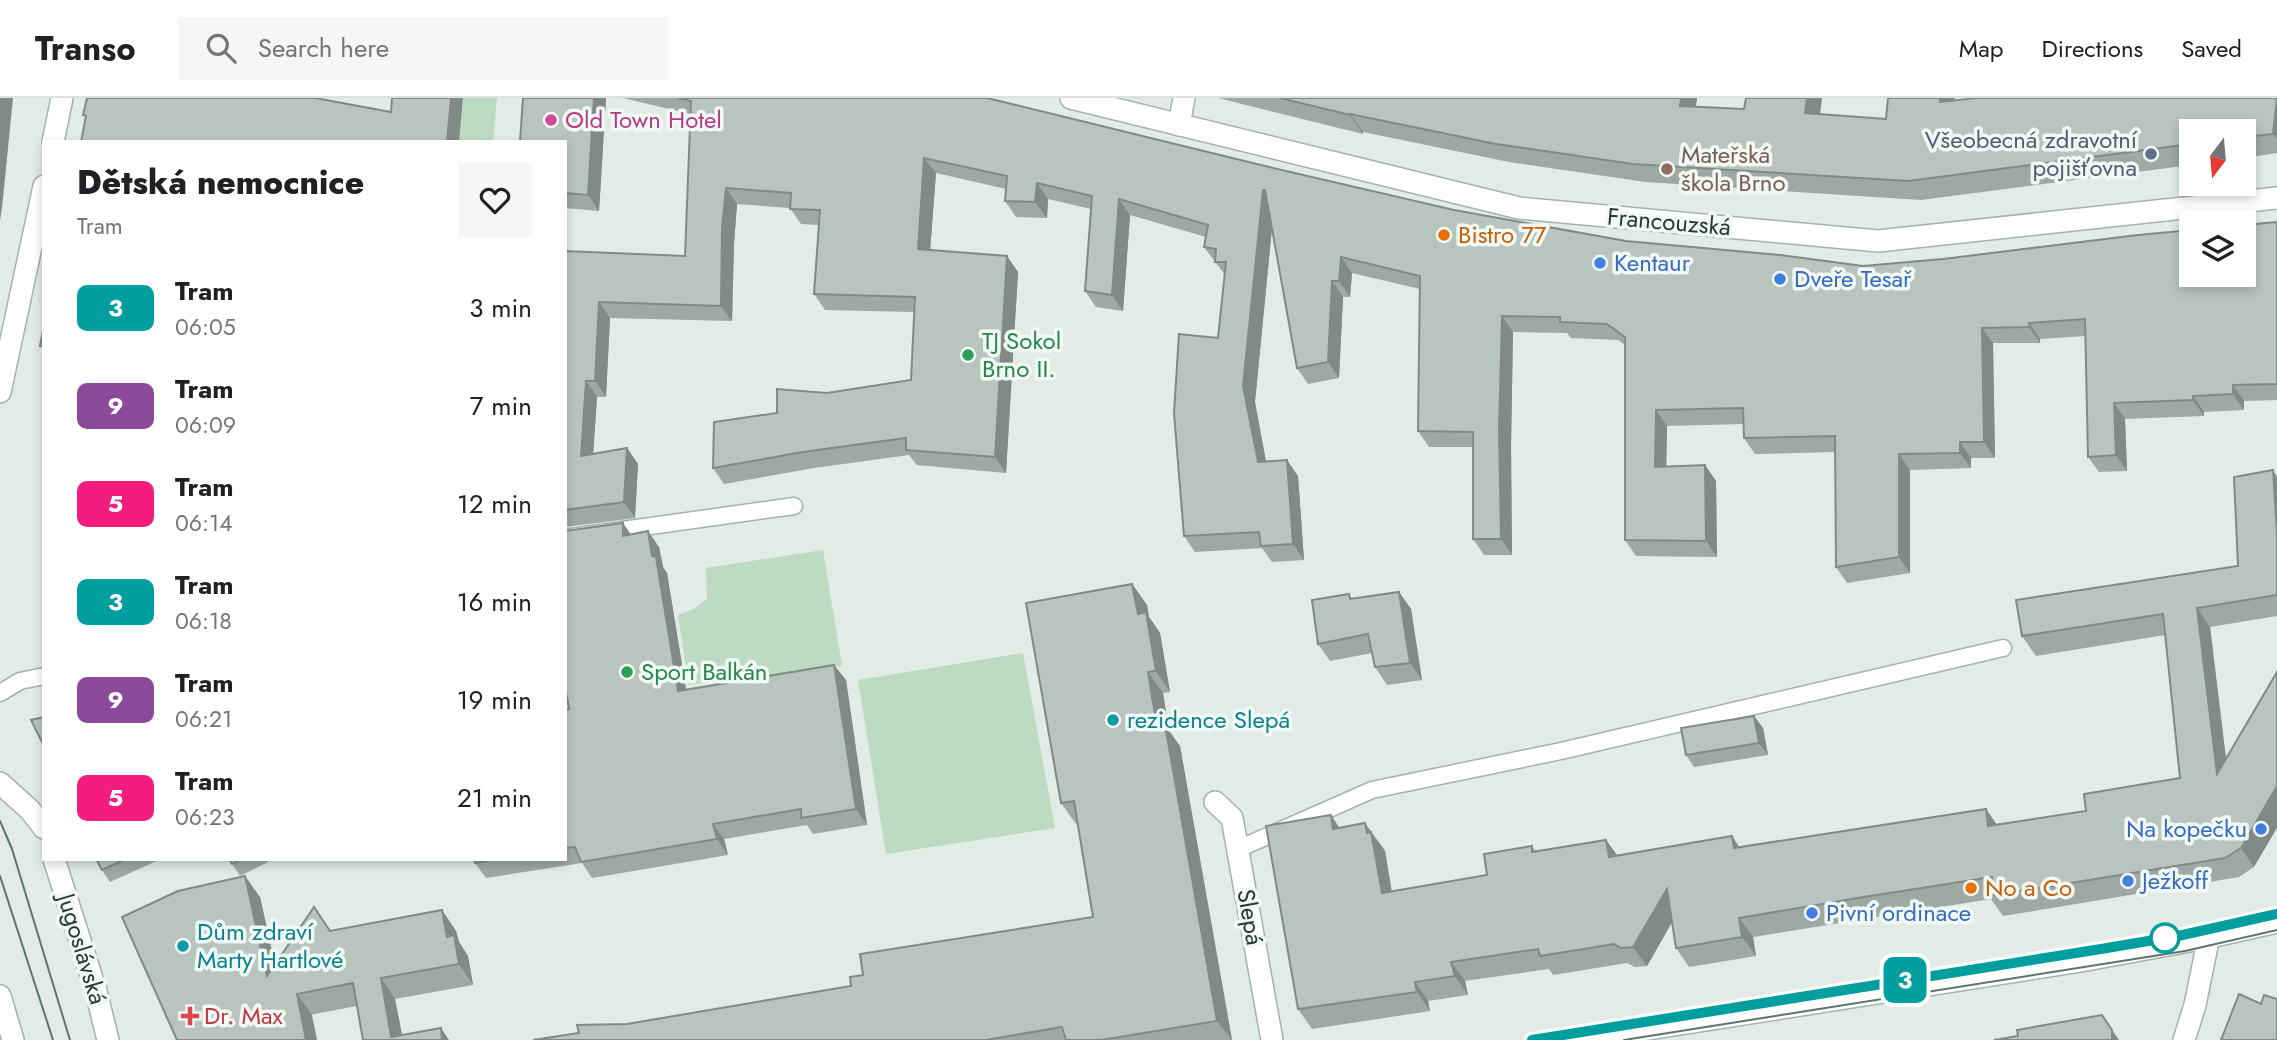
<!DOCTYPE html>
<meta charset="utf-8">
<style>
:root{--surface:#fff;--page:#f6f6f6;--text:#202124;--muted:#757577;--line:#e0e0e0}
body{margin:0;font-family:Jost,sans-serif;background:var(--page);color:var(--text);height:100vh;display:flex;flex-direction:column;font-size:26px;white-space:nowrap}
*{box-sizing:border-box;margin:0}
p{font-size:23px;color:var(--muted)}
.icon{flex:none;width:38px;height:38px;fill:none;stroke:currentColor;stroke-width:2;stroke-linecap:round;stroke-linejoin:round}
.map{position:relative;flex:1;overflow:hidden}
.panel{position:absolute;left:42px;top:42px;width:525px;height:721px;display:flex;flex-direction:column;background:var(--surface);border-radius:0px;box-shadow:0 4px 10px #0003}
.panel>*{flex:none}
.badge{padding:0 14px;border-radius:10px;font-size:24px;line-height:46px}
.needle{width:46px;rotate:196deg}
.controls{position:absolute;left:2179px;top:21px;display:grid;gap:14px}
.controls a{display:grid;place-items:center;width:77px;height:77px;border-radius:0px;background:var(--surface);box-shadow:0 4px 10px #0003;font-size:35px}
.map>.badge{position:absolute;translate:-50% -50%;box-shadow:0 0 0 4px #fff}
.round{display:grid;place-items:center;flex:none;width:74px;height:74px;border-radius:0px;background:var(--page)}
.head{display:flex;align-items:center;justify-content:space-between;height:119px;padding:0 35px}
h1{font-size:33px;font-weight:800;line-height:52px}
ul{padding:0;list-style:none}
li{display:flex;align-items:center;gap:21px;height:98px;padding:0 35px}
li div{flex:1}
li b{display:block;font-size:26px}
li em{font-style:normal}
li .badge{min-width:77px;font-weight:700;text-align:center}
header{display:flex;align-items:center;gap:42px;box-sizing:border-box;height:98px;padding:0 35px;background:var(--surface);border-bottom:2px solid var(--line)}
header strong{font-size:33px}
nav{display:flex;gap:38px;margin-inline-start:auto;font-size:24px}
.search{width:490px;height:63px;background:var(--page);display:flex;align-items:center;gap:18px;box-sizing:border-box;padding:0 24px;border-radius:0px;color:var(--muted);font-size:26px}
.map>svg:first-child{display:block}
.green{fill:#bddac2}
.lines{fill:none;stroke-linecap:round;stroke-linejoin:round}
.service-casing{stroke:#a5b2ac;stroke-width:19}
.minor-casing{stroke:#a5b2ac;stroke-width:24}
.tertiary-casing{stroke:#a5b2ac;stroke-width:24}
.service{stroke:#fff;stroke-width:16}
.minor{stroke:#fff;stroke-width:21}
.tertiary{stroke:#fff;stroke-width:21}
.tram{stroke:#5e756d;stroke-width:2}
.wall{fill:#9ea9a4}
.shaded-wall{fill:#818a86}
.building{fill:#b8c5bf;stroke:#818a86;stroke-width:2}
.line-casing{stroke:#fff;stroke-width:16}
.line{stroke:#009e9e;stroke-width:10}
.hotel-dot{fill:#d1479c;stroke:#f2f8f4;stroke-width:2.5}
.service-dot{fill:#5c6f8a;stroke:#f2f8f4;stroke-width:2.5}
.education-dot{fill:#8d6e63;stroke:#f2f8f4;stroke-width:2.5}
.food-dot{fill:#e8710a;stroke:#f2f8f4;stroke-width:2.5}
.shop-dot{fill:#3f7fe0;stroke:#f2f8f4;stroke-width:2.5}
.leisure-dot{fill:#2e9e5b;stroke:#f2f8f4;stroke-width:2.5}
.culture-dot{fill:#0f9aa8;stroke:#f2f8f4;stroke-width:2.5}
.stop-dot{fill:#fff;stroke:#009e9e;stroke-width:3.5}
.health-dot{fill:#e0444e;stroke:#f2f8f4;stroke-width:2.5}
.labels{text-anchor:middle;stroke-width:7;stroke-linejoin:round;paint-order:stroke}
.hotel-label{font-size:24px;fill:#b23c85;stroke:#f2f8f4;text-anchor:start}
.service-label{font-size:24px;fill:#4e5e75;stroke:#f2f8f4;text-anchor:end}
.education-label{font-size:24px;fill:#785e54;stroke:#f2f8f4;text-anchor:start}
.street-label{font-size:24px;fill:#243a32;stroke:#f2f8f4}
.food-label{font-size:24px;fill:#c56008;stroke:#f2f8f4;text-anchor:start}
.shop-label{font-size:24px;fill:#366cbe;stroke:#f2f8f4;text-anchor:start}
.leisure-label{font-size:24px;fill:#27864d;stroke:#f2f8f4;text-anchor:start}
.culture-label{font-size:24px;fill:#0d838f;stroke:#f2f8f4;text-anchor:start}
.health-label{font-size:24px;fill:#be3a42;stroke:#f2f8f4;text-anchor:start}
</style>
<header>
<strong>Transo</strong>
<div class="search"><svg class="icon" aria-label="search" viewBox="0 0 24 24"><circle cx="10" cy="10" r="6"/><path d="M15 15l6 6"/></svg>Search here</div>
<nav><a>Map</a><a>Directions</a><a>Saved</a></nav>
</header>
<div class="map">
<svg width="2277" height="942" viewBox="0 0 2277 942">
<rect width="100%" height="100%" fill="#e2ebe6"/>
<g class="green">
<polygon points="463,0 497,0 493,44 459,44"/>
<polygon points="823,452 842,568 689,587 678,517 694,511 707,501 706,470"/>
<polygon points="1023,555 1055,730 886,756 858,582"/>
</g>
<g class="lines">
<g class="service-casing">
<g id="service">
<polyline points="565,440 794,408"/>
<polyline points="0,595 20,583 44,578"/>
<polyline points="1238,751 1372,692 1561,653 2003,550"/>
</g>
</g>
<g class="minor-casing">
<g id="minor">
<polyline points="1071,0 1519,110 1878,143 2277,100"/>
<polyline points="1179,27 1184,0"/>
<polyline points="53,44 62,0"/>
<polyline points="0,294 44,88"/>
<polyline points="1215,704 1232,720 1272,942"/>
<polyline points="2184,942 2195,907 2207,848 2206,840"/>
</g>
</g>
<g class="tertiary-casing">
<g id="tertiary">
<polyline points="0,685 30,712 44,730"/>
<polyline points="54,761 96,893 108,942"/>
<polyline points="0,898 13,942"/>
<polyline points="1578,942 2081,863 2206,840 2277,824"/>
</g>
</g>
<use href="#service" class="service"/>
<use href="#minor" class="minor"/>
<use href="#tertiary" class="tertiary"/>
<g class="tram">
<polyline points="0,723 12,751 70,942"/>
<polyline points="0,778 53,942"/>
<polyline points="1532,942 2079,855 2178,838 2277,816"/>
<polyline points="1624,942 2185,853 2277,832"/>
</g>
</g>
<g class="wall">
<polygon points="523,0 606,0 599,113 565,110 565,44"/>
<polygon points="623,0 987,0 1265,68 1454,112 1626,143 1863,168 1943,161 2277,124 2277,302 2244,303 2244,312 2204,314 2204,318 2125,321 2127,373 2099,374 2088,359 2085,238 2040,241 2040,245 1993,245 1995,360 1971,360 1971,370 1910,372 1910,475 1847,485 1836,469 1835,354 1755,356 1744,340 1743,326 1667,328 1666,369 1705,367 1716,383 1717,459 1636,458 1625,442 1625,247 1618,242 1571,240 1567,235 1513,234 1511,347 1512,457 1484,457 1473,441 1473,349 1429,349 1418,333 1420,191 1352,175 1350,199 1343,199 1339,280 1308,286 1297,270 1272,131 1255,304 1266,364 1298,378 1304,462 1272,464 1262,450 1195,454 1184,438 1218,240 1225,177 1204,149 1206,139 1130,117 1123,213 1096,209 1085,193 1091,111 1048,101 1047,120 1016,119 1005,103 1006,91 936,75 930,152 1018,174 1006,375 917,367 909,357 814,370 724,386 713,370 777,315 827,295 911,282 914,214 825,212 814,196 819,127 801,126 790,110 737,106 734,145 732,223 610,220 606,299 597,299 593,356 627,350 638,366 635,420 565,429 565,153 685,158 690,16"/>
<polygon points="1218,0 1697,0 1696,9 1886,21 1955,2 2277,0 2277,55 2244,60 2244,33 2191,33 2191,67 1921,102 1646,84 1509,64 1363,34 1363,36"/>
<polygon points="2277,379 2277,518 2210,529 2226,660 2254,769 2239,779 2003,818 1991,801 1877,819 1753,839 1756,858 1689,869 1676,850 1672,824 1647,868 1635,869 1627,865 1553,877 1549,871 1465,883 1468,897 1428,903 1430,913 1312,931 1298,911 1331,717 1339,730 1379,744 1385,753 1392,794 1487,777 1532,748 1536,754 1617,757 1732,738 1739,749 1986,711 1997,727 2086,713 2180,680 2165,537 2036,558 2022,538 2238,468"/>
<polygon points="631,436 659,449 663,469 667,475 686,592 834,567 846,582 867,727 813,736 807,727 724,741 728,757 592,780 582,765 486,780 475,765 474,761 565,761 565,612 569,611"/>
<polygon points="1132,486 1147,507 1149,519 1160,535 1170,594 1163,595 1169,633 1180,648 1232,942 533,942 851,888 863,877 1093,819 1078,725 1076,726 1061,705"/>
<polygon points="1399,494 1411,511 1422,582 1387,587 1375,569 1372,555 1330,563 1318,546 1349,496 1352,501"/>
<polygon points="1754,618 1763,630 1768,657 1694,669 1686,657"/>
<polygon points="96,761 161,761 110,784 102,772"/>
<polygon points="229,761 266,761 268,764 240,778"/>
<polygon points="260,799 275,867 331,833 442,812 456,833 459,844 468,858 473,887 395,901 402,937 449,942 363,942 357,908 177,942"/>
</g>
<g class="shaded-wall">
<polygon points="0,0 13,0 2,110 0,122"/>
<polygon points="451,0 463,0 459,44 447,44"/>
<polygon points="594,0 606,0 599,113 588,97"/>
<polygon points="1681,0 1697,0 1693,26 1680,8"/>
<polygon points="1807,0 1822,0 1818,34 1805,15"/>
<polygon points="1940,0 1955,0 1953,22 1940,4"/>
<polygon points="2277,0 2277,41 2273,36"/>
<polygon points="1350,16 1363,34 1363,36 1350,17"/>
<polygon points="924,60 936,75 929,167 918,151"/>
<polygon points="1037,85 1048,101 1047,120 1035,104"/>
<polygon points="726,90 737,106 734,145 732,223 721,208 722,130"/>
<polygon points="1263,92 1274,108 1255,304 1269,380 1258,364 1243,288"/>
<polygon points="1119,101 1130,117 1123,213 1112,197"/>
<polygon points="1007,158 1018,174 1006,375 995,359"/>
<polygon points="1341,159 1352,175 1350,199 1339,183"/>
<polygon points="1332,183 1343,199 1339,280 1328,264"/>
<polygon points="599,204 610,220 606,299 595,283"/>
<polygon points="1502,218 1513,234 1511,347 1512,457 1501,441 1499,331"/>
<polygon points="2029,225 2040,241 2040,245 2029,229"/>
<polygon points="1982,230 1993,245 1995,360 1984,344"/>
<polygon points="586,283 597,299 592,374 581,358"/>
<polygon points="2233,287 2244,303 2244,312 2233,296"/>
<polygon points="2193,298 2204,314 2204,318 2193,302"/>
<polygon points="2114,305 2125,321 2127,373 2116,357"/>
<polygon points="1656,312 1667,328 1666,385 1655,369"/>
<polygon points="1960,344 1971,360 1971,370 1960,355"/>
<polygon points="627,350 638,366 635,420 624,404"/>
<polygon points="1899,356 1910,372 1910,475 1899,459"/>
<polygon points="1287,362 1298,378 1304,462 1293,446"/>
<polygon points="1705,367 1716,383 1717,459 1706,443"/>
<polygon points="2273,372 2277,379 2277,436"/>
<polygon points="623,425 634,441 623,438"/>
<polygon points="648,433 659,449 663,469 667,475 689,609 678,593"/>
<polygon points="1132,486 1147,507 1149,519 1160,535 1170,594 1156,573 1138,516"/>
<polygon points="1399,494 1411,511 1422,582 1410,565"/>
<polygon points="2197,510 2210,529 2230,695 2217,676"/>
<polygon points="834,567 846,582 867,727 856,711"/>
<polygon points="1148,574 1163,595 1169,633 1180,648 1232,942 1217,923 1157,629"/>
<polygon points="1754,618 1763,630 1768,657 1759,645"/>
<polygon points="2277,688 2277,730 2254,769 2241,750"/>
<polygon points="1986,711 1999,730 1988,728"/>
<polygon points="1331,717 1344,737 1333,731"/>
<polygon points="1365,725 1385,753 1395,815 1382,795 1367,735"/>
<polygon points="713,726 724,741 728,757 717,741"/>
<polygon points="1732,738 1745,758 1734,750"/>
<polygon points="1606,742 1620,761 1609,759"/>
<polygon points="245,778 260,799 282,899 267,878"/>
<polygon points="1667,791 1680,810 1647,868 1633,849"/>
<polygon points="442,812 456,833 459,844 468,858 473,887 459,866 447,839"/>
<polygon points="1739,820 1753,839 1756,858 1742,839"/>
<polygon points="1451,864 1465,883 1468,897 1455,878"/>
<polygon points="381,880 395,901 403,942 391,939"/>
<polygon points="1415,884 1428,903 1430,913 1417,894"/>
<polygon points="297,896 312,917 317,942 306,942"/>
<polygon points="441,930 449,942 442,942"/>
<polygon points="2112,932 2119,942 2112,942"/>
</g>
<g class="building">
<polygon points="87,0 315,0 391,14 392,0 451,0 447,44 81,44 86,18 83,17"/>
<polygon points="523,0 594,0 588,97 565,95 565,44 520,44"/>
<polygon points="678,0 987,0 1265,68 1454,112 1626,143 1780,157 1863,168 1943,161 2138,137 2191,132 2191,177 2244,177 2244,127 2277,124 2277,286 2233,287 2233,296 2193,298 2193,302 2114,305 2116,357 2088,359 2085,221 2029,225 2029,229 1982,230 1984,344 1960,344 1960,355 1899,356 1899,459 1836,469 1835,338 1744,340 1743,310 1656,312 1655,369 1705,367 1706,443 1625,442 1625,239 1607,226 1560,224 1560,219 1502,218 1499,331 1501,441 1473,441 1473,334 1418,333 1420,178 1341,159 1339,183 1332,183 1328,264 1297,270 1265,92 1263,92 1243,288 1258,364 1287,362 1293,446 1261,448 1259,434 1184,438 1174,315 1179,236 1218,240 1226,164 1215,164 1216,151 1204,149 1208,127 1119,101 1112,197 1085,193 1092,98 1037,85 1035,104 1005,103 1007,78 924,60 918,151 1007,158 995,359 906,352 906,340 803,354 713,370 714,324 777,315 777,291 827,295 911,282 915,199 814,196 820,112 790,111 791,95 726,90 722,130 721,208 599,204 595,283 586,283 581,358 627,350 624,404 565,412 565,153 685,158 691,3"/>
<polygon points="1280,0 1681,0 1680,8 1744,11 1746,0 1807,0 1805,15 1886,21 1888,0 1940,0 1940,4 1976,0 2277,0 2273,36 2244,39 2244,33 2191,33 2191,46 1908,83 1633,66 1496,46 1350,16 1350,17"/>
<polygon points="44,227 44,249 40,248"/>
<polygon points="2273,372 2277,436 2277,497 2197,510 2217,676 2277,574 2277,688 2241,750 2225,760 1990,798 1992,779 1864,799 1739,820 1742,839 1676,850 1667,791 1633,849 1621,850 1614,846 1540,858 1538,851 1451,864 1455,878 1415,884 1417,894 1298,911 1266,728 1331,717 1333,731 1365,725 1367,735 1371,734 1382,795 1487,777 1484,756 1532,748 1532,754 1606,742 1609,759 1732,738 1734,750 1986,711 1988,728 2086,713 2084,696 2180,680 2163,516 2022,538 2016,502 2238,468 2234,379"/>
<polygon points="623,425 623,438 648,433 652,458 656,459 678,593 834,567 856,711 801,720 801,711 713,726 717,741 581,764 575,749 565,750 565,612 569,611 565,589 565,433"/>
<polygon points="1132,486 1138,516 1146,514 1156,573 1148,574 1157,629 1165,627 1217,923 1101,942 1066,942 1062,929 986,942 533,942 579,935 577,927 627,926 851,888 850,879 863,877 860,856 1093,819 1074,703 1061,705 1026,505"/>
<polygon points="1399,494 1410,565 1375,569 1368,536 1318,546 1312,502 1349,496 1350,501"/>
<polygon points="1754,618 1759,645 1686,657 1681,630"/>
<polygon points="44,619 44,648 31,622"/>
<polygon points="96,761 126,761 102,772"/>
<polygon points="229,761 241,761 232,766"/>
<polygon points="474,761 496,761 475,765"/>
<polygon points="245,778 267,878 314,809 330,833 442,812 447,839 454,837 459,866 381,880 391,939 441,930 442,942 363,942 353,885 297,896 306,942 177,942 122,819 178,793"/>
<polygon points="2239,896 2261,906 2264,897 2277,901 2277,942 2221,942"/>
<polygon points="2102,917 2112,932 2112,942 1994,942 2018,938 2017,932"/>
</g>
<g class="lines">
<g class="line-casing">
<polyline id="line" points="1532,942 2101,851 2178,838 2277,816"/>
</g>
<use href="#line" class="line"/>
</g>
<circle class="hotel-dot" cx="551" cy="22" r="7"/>
<circle class="service-dot" cx="2151" cy="56" r="7"/>
<circle class="education-dot" cx="1667" cy="71" r="7"/>
<g class="food-dot">
<circle cx="1444" cy="137" r="7"/>
<circle cx="1971" cy="790" r="7"/>
</g>
<g class="shop-dot">
<circle cx="1600" cy="165" r="7"/>
<circle cx="1780" cy="181" r="7"/>
<circle cx="2261" cy="731" r="7"/>
<circle cx="2128" cy="783" r="7"/>
<circle cx="1812" cy="815" r="7"/>
</g>
<g class="leisure-dot">
<circle cx="968" cy="257" r="7"/>
<circle cx="627" cy="574" r="7"/>
</g>
<g class="culture-dot">
<circle cx="1113" cy="622" r="7"/>
<circle cx="183" cy="848" r="7"/>
</g>
<circle class="stop-dot" cx="2165" cy="840" r="14"/>
<path class="health-dot" d="M186.5 907.5h7v7h7v7h-7v7h-7v-7h-7v-7h7z"/>
<g class="labels">
<g class="hotel-label">
<text x="565" y="30">Old Town Hotel</text>
</g>
<g class="service-label">
<text x="2137" y="50">Všeobecná zdravotní<tspan x="2137" dy="28">pojišťovna</tspan></text>
</g>
<g class="education-label">
<text x="1681" y="65">Mateřská<tspan x="1681" dy="28">škola Brno</tspan></text>
</g>
<g class="street-label">
<text transform="translate(1669 124) rotate(5)" y="8">Francouzská</text>
<text transform="translate(1250 819) rotate(80)" y="8">Slepá</text>
<text transform="translate(82 851) rotate(73)" y="8">Jugoslávská</text>
</g>
<g class="food-label">
<text x="1458" y="145">Bistro 77</text>
<text x="1985" y="798">No a Co</text>
</g>
<g class="shop-label">
<text x="1614" y="173">Kentaur</text>
<text x="1794" y="189">Dveře Tesař</text>
<text x="2247" y="739" text-anchor="end">Na kopečku</text>
<text x="2142" y="791">Ježkoff</text>
<text x="1826" y="823">Pivní ordinace</text>
</g>
<g class="leisure-label">
<text x="982" y="251">TJ Sokol<tspan x="982" dy="28">Brno II.</tspan></text>
<text x="641" y="582">Sport Balkán</text>
</g>
<g class="culture-label">
<text x="1127" y="630">rezidence Slepá</text>
<text x="197" y="842">Dům zdraví<tspan x="197" dy="28">Marty Hartlové</tspan></text>
</g>
<g class="health-label">
<text x="204" y="926">Dr. Max</text>
</g>
</g>
</svg>
<div class="controls">
<a><svg class="needle" viewBox="-14 -14 28 28"><path d="M0-13l5 13h-10z" fill="#e53935"/><path d="M0 13l5-13h-10z" fill="#757577"/></svg></a>
<a><svg class="icon" aria-label="layers" viewBox="0 0 24 24"><path d="M12 4l9 5-9 5-9-5zM3 14l9 5 9-5"/></svg></a>
</div>
<b class="badge" style="left:1905px;top:882px;background:#009e9e;color:#fff">3</b>
<section class="panel">
<div class="head"><div><h1>Dětská nemocnice</h1><p>Tram</p></div><a class="round"><svg class="icon" aria-label="heart" viewBox="0 0 24 24"><path d="M12 20l-8-8c-3-5 5-10 8-4 3-6 11-1 8 4z"/></svg></a></div>
<ul>
<li><span class="badge" style="background:#009e9e;color:#fff">3</span><div><b>Tram</b><p>06:05</p></div><em>3 min</em></li>
<li><span class="badge" style="background:#8c4a9a;color:#fff">9</span><div><b>Tram</b><p>06:09</p></div><em>7 min</em></li>
<li><span class="badge" style="background:#f31d7f;color:#fff">5</span><div><b>Tram</b><p>06:14</p></div><em>12 min</em></li>
<li><span class="badge" style="background:#009e9e;color:#fff">3</span><div><b>Tram</b><p>06:18</p></div><em>16 min</em></li>
<li><span class="badge" style="background:#8c4a9a;color:#fff">9</span><div><b>Tram</b><p>06:21</p></div><em>19 min</em></li>
<li><span class="badge" style="background:#f31d7f;color:#fff">5</span><div><b>Tram</b><p>06:23</p></div><em>21 min</em></li>
</ul>
</section>
</div>
